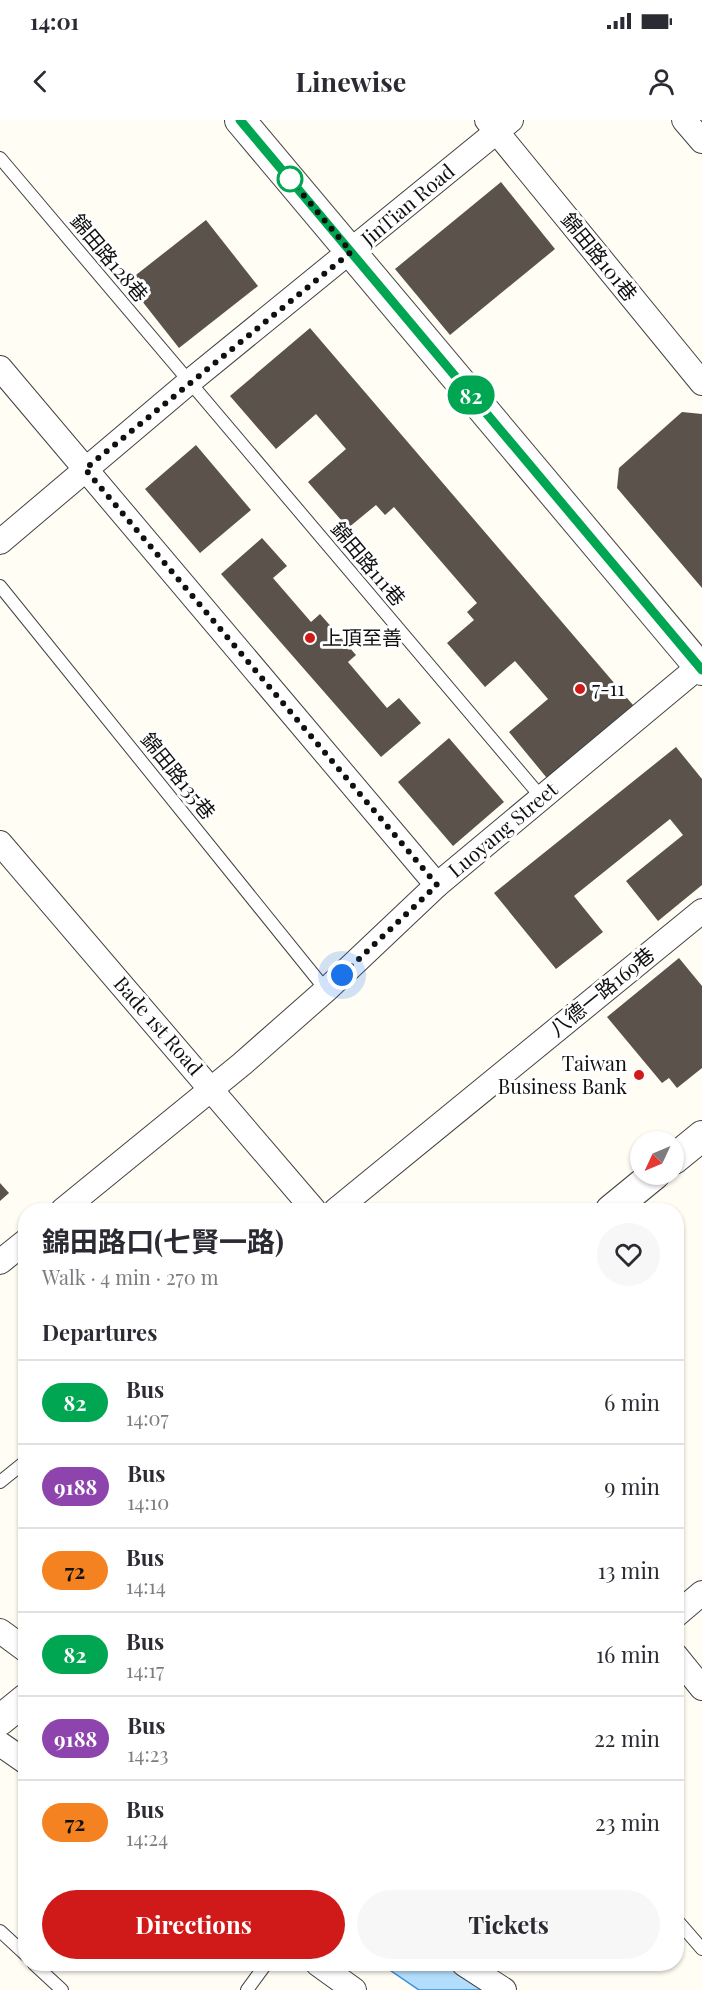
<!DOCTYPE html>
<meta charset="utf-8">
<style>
:root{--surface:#fff;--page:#f7f7f7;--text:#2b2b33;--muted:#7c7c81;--line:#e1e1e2;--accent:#d01a19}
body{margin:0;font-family:"Playfair Display","Noto Sans TC",serif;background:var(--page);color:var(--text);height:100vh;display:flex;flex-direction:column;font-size:22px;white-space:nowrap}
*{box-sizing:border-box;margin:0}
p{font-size:20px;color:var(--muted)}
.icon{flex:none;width:33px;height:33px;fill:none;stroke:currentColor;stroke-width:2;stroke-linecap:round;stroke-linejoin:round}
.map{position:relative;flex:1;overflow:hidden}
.drawer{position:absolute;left:18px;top:1083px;width:666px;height:768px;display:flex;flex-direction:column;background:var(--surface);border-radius:24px;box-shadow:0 2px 4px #0004}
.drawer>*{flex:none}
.badge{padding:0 12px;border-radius:20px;font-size:21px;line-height:39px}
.needle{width:39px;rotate:226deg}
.controls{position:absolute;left:630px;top:1011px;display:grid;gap:12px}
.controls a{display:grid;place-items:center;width:54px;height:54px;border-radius:50%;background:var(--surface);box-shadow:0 2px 4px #0004;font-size:30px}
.you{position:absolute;width:30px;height:30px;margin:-15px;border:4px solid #fff;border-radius:50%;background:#1a73e8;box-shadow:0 0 0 9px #1a73e833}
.map>.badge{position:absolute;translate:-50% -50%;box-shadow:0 0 0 3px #fff}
h2{padding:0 24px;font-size:22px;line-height:54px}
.round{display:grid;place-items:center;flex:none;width:63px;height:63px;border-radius:32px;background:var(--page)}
.head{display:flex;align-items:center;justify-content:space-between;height:102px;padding:0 24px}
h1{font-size:28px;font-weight:700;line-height:45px}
.action{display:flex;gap:12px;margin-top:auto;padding:12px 24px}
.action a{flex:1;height:69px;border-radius:36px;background:var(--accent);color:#fff;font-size:24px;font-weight:700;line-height:69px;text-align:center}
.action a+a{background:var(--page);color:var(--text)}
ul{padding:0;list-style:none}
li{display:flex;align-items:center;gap:18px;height:84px;padding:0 24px;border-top:2px solid var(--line)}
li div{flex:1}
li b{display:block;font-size:22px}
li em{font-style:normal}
li .badge{min-width:66px;font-weight:700;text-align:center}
.status{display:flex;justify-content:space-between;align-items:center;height:42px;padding:0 30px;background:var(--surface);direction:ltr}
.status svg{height:16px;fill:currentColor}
header{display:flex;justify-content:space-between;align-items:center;height:78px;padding:0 24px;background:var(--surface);font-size:27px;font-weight:700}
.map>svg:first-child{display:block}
.water{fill:#b3ddfc;stroke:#328fdb;stroke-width:1.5}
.pier{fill:#fffdf4}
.building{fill:#5a524b}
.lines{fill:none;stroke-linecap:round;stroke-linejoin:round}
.service-casing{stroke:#434343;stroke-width:14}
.minor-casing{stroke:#434343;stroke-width:26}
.tertiary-casing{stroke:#434343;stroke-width:32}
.service{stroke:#fff;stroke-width:12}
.minor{stroke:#fff;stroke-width:24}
.tertiary{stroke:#fff;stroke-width:30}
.line-casing{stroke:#fff;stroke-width:14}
.line{stroke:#00a651;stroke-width:9}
.walk{stroke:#101010;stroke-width:6;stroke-dasharray:0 10.8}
.stop-dot{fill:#fff;stroke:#00a651;stroke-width:3}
.poi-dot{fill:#d01a19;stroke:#fff;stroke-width:2}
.labels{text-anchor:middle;stroke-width:6;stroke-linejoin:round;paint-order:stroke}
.street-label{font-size:20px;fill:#101010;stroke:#fff}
.poi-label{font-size:20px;fill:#101010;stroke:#fff;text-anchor:start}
</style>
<div class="status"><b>14:01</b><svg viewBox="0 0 49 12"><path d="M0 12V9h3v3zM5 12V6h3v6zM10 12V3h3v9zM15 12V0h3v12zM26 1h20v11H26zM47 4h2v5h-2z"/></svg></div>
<header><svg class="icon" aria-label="back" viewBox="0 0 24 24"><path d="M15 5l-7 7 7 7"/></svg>Linewise<svg class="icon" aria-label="person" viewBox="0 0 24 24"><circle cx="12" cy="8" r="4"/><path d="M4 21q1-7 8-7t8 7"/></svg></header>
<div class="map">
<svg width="702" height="1870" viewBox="0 0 702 1870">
<rect width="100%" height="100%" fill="#fffdf4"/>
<polygon class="water" points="381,1844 450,1844 488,1870 419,1870"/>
<polygon class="pier" points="0,1526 26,1543 26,1597 0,1580"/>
<g class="building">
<polygon points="501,62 555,129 450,215 395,149"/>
<polygon points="206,100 258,166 179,228 127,162"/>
<polygon points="310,208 639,592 551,663 509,612 548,579 515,541 485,567 447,523 474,500 467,492 477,483 394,387 385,395 376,385 348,408 308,362 346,329 316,294 276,329 230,276"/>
<polygon points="682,292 702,294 702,468 617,368 619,348"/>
<polygon points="196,325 251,390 200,433 145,369"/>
<polygon points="262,418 287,446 273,458 311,502 320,494 356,535 348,542 387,588 399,578 421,603 381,637 221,454"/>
<polygon points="449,618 504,682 453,726 398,662"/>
<polygon points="676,627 702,659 702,765 658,801 626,761 683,715 670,699 574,776 603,812 556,849 494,773"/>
<polygon points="679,838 702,866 702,948 677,968 669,958 662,963 607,897"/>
<polygon points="0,1063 9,1073 0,1081"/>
</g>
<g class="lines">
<g class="service-casing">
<g id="service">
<polyline points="0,38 542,678"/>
<polyline points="0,466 326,870"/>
<polyline points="0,1362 26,1341"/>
<polyline points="676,1799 702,1829"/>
<polyline points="0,1811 26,1835"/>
<polyline points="34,1844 62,1870"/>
<polyline points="247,1870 266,1844"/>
</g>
</g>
<g class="minor-casing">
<g id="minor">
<polyline points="487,0 702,263"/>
<polyline points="684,0 702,21"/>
<polyline points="0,248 437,765"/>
<polyline points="0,422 188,263 511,0"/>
<polyline points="0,723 314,1090"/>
<polyline points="63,1090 242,944 326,870 437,765 702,544"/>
<polyline points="336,1090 702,791"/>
<polyline points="0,1142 26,1121"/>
<polyline points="676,1495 702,1473"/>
<polyline points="0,1511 26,1530"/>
<polyline points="676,1536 702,1568"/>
<polyline points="0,1624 26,1642"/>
<polyline points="318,1844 354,1870"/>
<polyline points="464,1844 504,1870"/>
</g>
</g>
<g class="tertiary-casing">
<g id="tertiary">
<polyline points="240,0 702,550"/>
<polyline points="674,1039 702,1016"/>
<polyline points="611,1090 655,1054"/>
<polyline points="0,1600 26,1579"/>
</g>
</g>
<use href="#service" class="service"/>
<use href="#minor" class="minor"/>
<use href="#tertiary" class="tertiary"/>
</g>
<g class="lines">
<g class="line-casing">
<polyline id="line" points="240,0 702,550"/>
</g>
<use href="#line" class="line"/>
<polyline class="walk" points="290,59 351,132 85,349 437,765 342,855"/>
</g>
<circle class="stop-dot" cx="290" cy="59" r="12"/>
<g class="poi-dot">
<circle cx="310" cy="518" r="6"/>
<circle cx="580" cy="569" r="6"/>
<circle cx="639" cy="955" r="6"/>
</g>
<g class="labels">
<g class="street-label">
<text transform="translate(408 85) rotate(-40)" y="7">JinTian Road</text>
<text transform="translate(599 137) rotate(51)" y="7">錦田路101巷</text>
<text transform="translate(109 138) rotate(50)" y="7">錦田路128巷</text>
<text transform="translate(368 444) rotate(50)" y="7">錦田路111巷</text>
<text transform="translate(178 656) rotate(51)" y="7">錦田路135巷</text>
<text transform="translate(503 710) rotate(-40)" y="7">Luoyang Street</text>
<text transform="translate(602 872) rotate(-39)" y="7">八德一路169巷</text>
<text transform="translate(158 906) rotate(49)" y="7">Bade 1st Road</text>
</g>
<g class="poi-label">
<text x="322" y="525">上頂至善</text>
<text x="592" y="576">7-11</text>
<text x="627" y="951" text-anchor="end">Taiwan<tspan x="627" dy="23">Business Bank</tspan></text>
</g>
</g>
</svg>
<div class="controls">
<a><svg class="needle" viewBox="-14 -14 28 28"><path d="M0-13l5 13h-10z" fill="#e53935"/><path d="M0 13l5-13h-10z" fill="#7c7c81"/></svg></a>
</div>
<div class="you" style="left:342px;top:855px"></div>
<b class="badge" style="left:471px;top:275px;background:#00a651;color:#fff">82</b>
<section class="drawer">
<div class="head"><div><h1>錦田路口(七賢一路)</h1><p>Walk · 4 min · 270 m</p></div><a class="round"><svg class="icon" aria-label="heart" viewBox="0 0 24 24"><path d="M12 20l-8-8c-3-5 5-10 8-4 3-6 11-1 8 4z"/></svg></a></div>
<h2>Departures</h2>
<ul>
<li><span class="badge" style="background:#00a651;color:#fff">82</span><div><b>Bus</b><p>14:07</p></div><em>6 min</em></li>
<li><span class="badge" style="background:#8e44ad;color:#fff">9188</span><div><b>Bus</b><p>14:10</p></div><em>9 min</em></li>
<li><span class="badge" style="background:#f58220;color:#111">72</span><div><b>Bus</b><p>14:14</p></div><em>13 min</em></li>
<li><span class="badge" style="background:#00a651;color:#fff">82</span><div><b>Bus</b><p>14:17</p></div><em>16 min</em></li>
<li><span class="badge" style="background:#8e44ad;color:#fff">9188</span><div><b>Bus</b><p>14:23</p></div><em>22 min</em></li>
<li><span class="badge" style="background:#f58220;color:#111">72</span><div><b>Bus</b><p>14:24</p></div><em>23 min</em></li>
</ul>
<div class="action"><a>Directions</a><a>Tickets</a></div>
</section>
</div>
